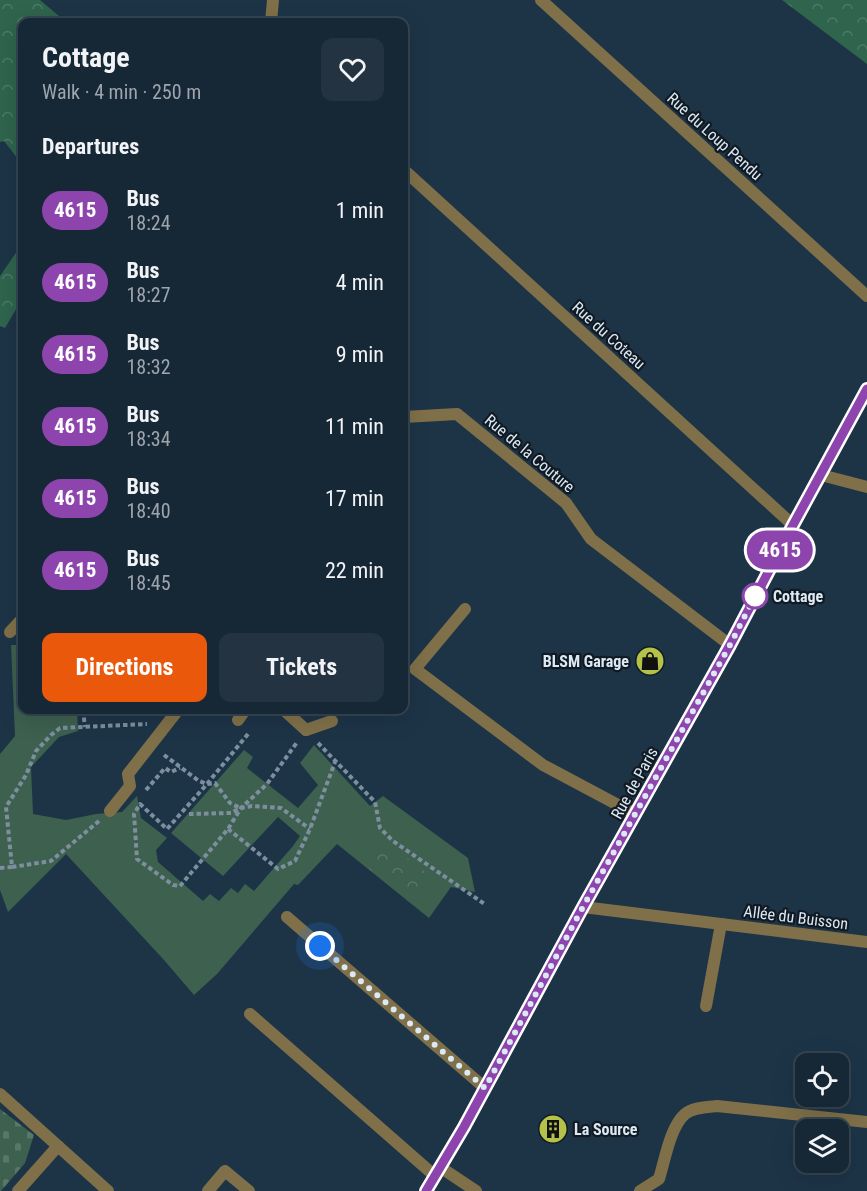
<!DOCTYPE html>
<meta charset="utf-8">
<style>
:root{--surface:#162735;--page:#233341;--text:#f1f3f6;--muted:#9ea5ad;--line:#354450;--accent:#ea580c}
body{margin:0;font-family:"Roboto Condensed",sans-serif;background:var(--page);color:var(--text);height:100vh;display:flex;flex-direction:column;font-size:22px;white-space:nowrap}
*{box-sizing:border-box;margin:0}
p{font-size:20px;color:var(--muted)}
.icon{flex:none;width:33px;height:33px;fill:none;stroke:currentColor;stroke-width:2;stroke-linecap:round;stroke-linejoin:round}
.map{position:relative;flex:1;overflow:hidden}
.panel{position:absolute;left:18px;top:18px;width:390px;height:696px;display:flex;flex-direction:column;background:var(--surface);border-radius:12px;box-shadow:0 6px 24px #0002,0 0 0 2px var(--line)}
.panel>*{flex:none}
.badge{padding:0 12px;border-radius:20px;font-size:21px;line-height:39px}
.tools{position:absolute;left:795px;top:1053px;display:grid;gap:12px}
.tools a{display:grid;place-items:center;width:54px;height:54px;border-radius:12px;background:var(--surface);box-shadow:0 6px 24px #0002,0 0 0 2px var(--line);font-size:30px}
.you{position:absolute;width:30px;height:30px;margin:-15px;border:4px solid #fff;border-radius:50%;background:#1a73e8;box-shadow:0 0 0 9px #1a73e833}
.map>.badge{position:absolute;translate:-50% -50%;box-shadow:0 0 0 3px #fff}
h2{padding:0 24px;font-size:22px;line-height:54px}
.round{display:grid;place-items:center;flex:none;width:63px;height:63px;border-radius:12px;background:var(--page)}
.overview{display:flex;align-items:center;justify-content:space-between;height:102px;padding:0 24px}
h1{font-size:28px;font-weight:700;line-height:45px}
.primary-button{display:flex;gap:12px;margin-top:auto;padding:12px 24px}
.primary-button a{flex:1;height:69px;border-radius:12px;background:var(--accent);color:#fff;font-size:24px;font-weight:700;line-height:69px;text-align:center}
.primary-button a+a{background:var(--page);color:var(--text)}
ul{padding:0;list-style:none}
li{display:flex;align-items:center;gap:18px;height:72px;padding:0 24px}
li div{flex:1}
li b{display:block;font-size:22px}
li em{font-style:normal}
li .badge{min-width:66px;font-weight:700;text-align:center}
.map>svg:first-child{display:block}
.grass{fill:#3d604f}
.forest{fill:url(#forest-crowns)}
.cemetery{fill:url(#cemetery-stones)}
.park{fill:url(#park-crowns)}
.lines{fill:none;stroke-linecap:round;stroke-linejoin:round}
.path{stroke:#7d8f9f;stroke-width:4;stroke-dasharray:4.5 3;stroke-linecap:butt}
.service{stroke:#7f7049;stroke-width:12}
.minor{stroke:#7f7049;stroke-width:12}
.tertiary{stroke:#7f7049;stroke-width:12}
.line-casing{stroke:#fff;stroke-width:14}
.line{stroke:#8e44ad;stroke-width:9}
.walk{stroke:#dbe9f5;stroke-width:6;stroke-dasharray:0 10.8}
.stop-dot{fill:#fff;stroke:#8e44ad;stroke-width:3}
.labels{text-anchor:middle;stroke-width:4.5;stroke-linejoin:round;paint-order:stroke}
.street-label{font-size:16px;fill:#dbe9f5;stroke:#111a23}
.stop-label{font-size:16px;font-weight:bold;fill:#dbe9f5;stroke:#111a23;text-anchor:start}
.poi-label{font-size:16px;font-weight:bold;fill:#dbe9f5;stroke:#111a23;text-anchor:end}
</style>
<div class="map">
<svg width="867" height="1191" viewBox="0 0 867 1191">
<defs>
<pattern id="forest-crowns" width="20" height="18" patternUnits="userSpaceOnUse" patternTransform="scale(1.5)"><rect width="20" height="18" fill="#2f644d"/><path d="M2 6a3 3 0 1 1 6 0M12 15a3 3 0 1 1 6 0" fill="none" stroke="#4d7a67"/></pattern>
<pattern id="cemetery-stones" width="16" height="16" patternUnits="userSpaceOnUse" patternTransform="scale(1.5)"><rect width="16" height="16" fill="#3d604f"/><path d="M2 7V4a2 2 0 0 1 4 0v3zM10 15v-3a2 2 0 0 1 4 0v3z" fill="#587769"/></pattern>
<pattern id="park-crowns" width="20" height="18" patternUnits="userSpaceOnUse" patternTransform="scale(1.5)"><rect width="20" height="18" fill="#3d604f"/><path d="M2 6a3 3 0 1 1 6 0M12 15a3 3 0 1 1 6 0" fill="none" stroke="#587769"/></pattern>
</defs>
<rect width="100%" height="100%" fill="#1d3447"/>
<polygon class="grass" points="11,645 22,645 22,710 77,710 78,731 59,737 31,767 33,814 66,820 96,814 122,812 137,796 141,818 167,838 156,850 158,862 203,901 210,894 219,901 231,888 238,893 245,884 254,891 293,846 300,836 278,817 223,876 171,833 244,750 253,757 247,768 298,808 318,785 300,763 314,745 370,806 383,796 468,858 475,892 451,887 429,918 337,844 298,885 294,884 217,974 194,995 164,960 66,854 8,912 0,890 0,754 15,736"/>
<g class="forest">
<polygon points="0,0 40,0 66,22 22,22 22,164 4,141 0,142"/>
<polygon points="782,0 867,0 867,64"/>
<polygon points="22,244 22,299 5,328 0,326 0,276"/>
</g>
<polygon class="cemetery" points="0,1109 34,1135 25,1163 1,1191 0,1191"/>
<polygon class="park" points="382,838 433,878 413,905 361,862"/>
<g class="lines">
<g class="path">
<polyline points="83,710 85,727"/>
<polyline points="248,734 207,784 167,829 140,804 134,814 137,859 173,885 180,886 228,829 241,808 267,784 298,741"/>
<polyline points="318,743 375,802 380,828 393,841 486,905"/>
<polyline points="164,755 199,781 207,784 215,783 230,803 240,808"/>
<polyline points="146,790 165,768 171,772 180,768"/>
<polyline points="189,814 231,813 241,808 252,806 281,808 310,829"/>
<polyline points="228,829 278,869 295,861 310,829 335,762"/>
<polyline points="12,867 51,861 99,821"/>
<polyline points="0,868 12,867 6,807 26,775 36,751 51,735 60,728 147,724"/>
</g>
<g class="service">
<polyline points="465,609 415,669 543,765 635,814"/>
<polyline points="238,720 245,710"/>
<polyline points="306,730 332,721"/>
<polyline points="287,917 485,1088"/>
<polyline points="250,1014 435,1176"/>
<polyline points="208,1191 225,1171 249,1191"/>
</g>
<g class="minor">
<polyline points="541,0 867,296"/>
<polyline points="271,22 273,0"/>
<polyline points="404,170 793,525"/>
<polyline points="404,417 457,414 566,503 591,539 730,645"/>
<polyline points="821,475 867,487"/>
<polyline points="10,632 22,619"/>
<polyline points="284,710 306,730"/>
<polyline points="110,811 130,786 128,774 178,710"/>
<polyline points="583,907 867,942"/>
<polyline points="706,1006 721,924"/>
<polyline points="0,1094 108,1191"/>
<polyline points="440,1167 476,1191"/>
<polyline points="18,1191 58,1146"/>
<path d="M640 1191 659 1179C665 1160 670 1127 685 1114 693 1107 707 1107 717 1106L867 1122"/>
</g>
<path class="tertiary" d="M426 1191C481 1098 533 1003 583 907L730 645 793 525 867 389"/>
</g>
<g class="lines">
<g class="line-casing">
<polyline id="line" points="426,1191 464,1127 583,907 730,645 793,525 867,389"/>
</g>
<use href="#line" class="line"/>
<polyline class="walk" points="320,946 485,1088 583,907 730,645 755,596"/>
</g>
<defs>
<g id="shop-disc" transform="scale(1.5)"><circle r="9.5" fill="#b4c24a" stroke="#111a23"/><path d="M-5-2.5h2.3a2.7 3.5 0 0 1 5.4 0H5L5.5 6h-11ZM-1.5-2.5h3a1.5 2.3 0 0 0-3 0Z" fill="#111"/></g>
<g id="building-disc" transform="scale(1.5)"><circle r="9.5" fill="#b4c24a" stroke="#111a23"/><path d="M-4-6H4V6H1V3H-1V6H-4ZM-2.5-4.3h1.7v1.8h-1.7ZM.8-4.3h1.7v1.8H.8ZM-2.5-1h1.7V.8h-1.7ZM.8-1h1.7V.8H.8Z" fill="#111"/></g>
</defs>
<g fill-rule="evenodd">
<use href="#shop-disc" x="650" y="661"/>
<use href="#building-disc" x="553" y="1129"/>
</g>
<circle class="stop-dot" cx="755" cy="596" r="12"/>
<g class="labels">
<g class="street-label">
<text transform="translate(715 136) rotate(42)" y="6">Rue du Loup Pendu</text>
<text transform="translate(609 335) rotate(42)" y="6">Rue du Coteau</text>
<text transform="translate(530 453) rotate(40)" y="6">Rue de la Couture</text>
<text transform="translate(634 783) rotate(-61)" y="6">Rue de Paris</text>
<text transform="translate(796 917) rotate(7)" y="6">Allée du Buisson</text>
</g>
<g class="stop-label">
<text x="773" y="602">Cottage</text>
</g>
<g class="poi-label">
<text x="629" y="667">BLSM Garage</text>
<text x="574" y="1135" text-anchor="start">La Source</text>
</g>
</g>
</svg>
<div class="tools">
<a><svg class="icon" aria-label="locate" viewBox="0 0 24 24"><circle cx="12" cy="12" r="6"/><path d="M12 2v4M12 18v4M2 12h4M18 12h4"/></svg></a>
<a><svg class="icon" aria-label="layers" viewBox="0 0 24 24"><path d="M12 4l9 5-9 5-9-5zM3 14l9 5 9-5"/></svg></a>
</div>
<div class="you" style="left:320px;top:946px"></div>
<b class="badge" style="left:780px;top:550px;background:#8e44ad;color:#fff">4615</b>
<section class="panel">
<div class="overview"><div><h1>Cottage</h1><p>Walk · 4 min · 250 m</p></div><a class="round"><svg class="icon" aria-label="heart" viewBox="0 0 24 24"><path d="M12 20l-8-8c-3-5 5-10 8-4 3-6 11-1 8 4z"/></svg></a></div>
<h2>Departures</h2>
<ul>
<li><span class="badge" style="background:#8e44ad;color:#fff">4615</span><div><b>Bus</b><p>18:24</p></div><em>1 min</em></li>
<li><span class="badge" style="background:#8e44ad;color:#fff">4615</span><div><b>Bus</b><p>18:27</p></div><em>4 min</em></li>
<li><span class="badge" style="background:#8e44ad;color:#fff">4615</span><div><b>Bus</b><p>18:32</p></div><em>9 min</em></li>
<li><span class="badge" style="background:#8e44ad;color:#fff">4615</span><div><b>Bus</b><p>18:34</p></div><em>11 min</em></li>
<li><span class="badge" style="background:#8e44ad;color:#fff">4615</span><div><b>Bus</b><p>18:40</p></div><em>17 min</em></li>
<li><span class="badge" style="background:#8e44ad;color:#fff">4615</span><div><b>Bus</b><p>18:45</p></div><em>22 min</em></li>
</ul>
<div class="primary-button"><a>Directions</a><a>Tickets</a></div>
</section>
</div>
